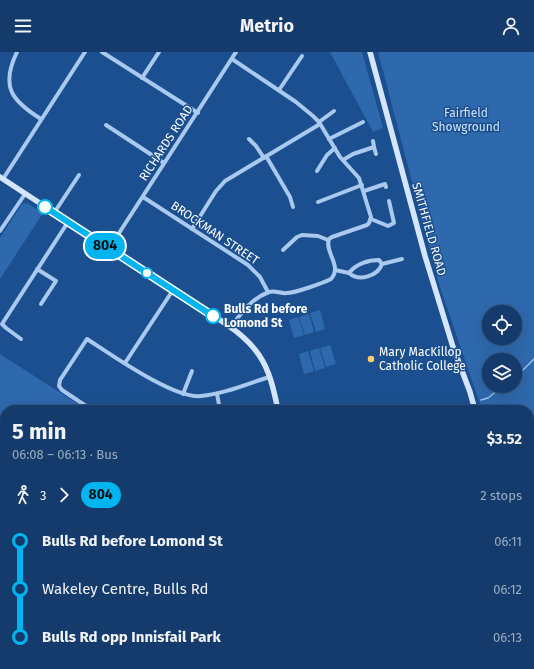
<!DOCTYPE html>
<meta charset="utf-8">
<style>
:root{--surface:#143b6b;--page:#1d4271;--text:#f1f3f6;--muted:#9dadc1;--line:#33557e}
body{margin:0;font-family:"Fira Sans",sans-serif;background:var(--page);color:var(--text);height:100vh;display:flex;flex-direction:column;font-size:15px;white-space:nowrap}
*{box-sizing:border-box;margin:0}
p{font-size:13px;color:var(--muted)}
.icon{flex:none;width:22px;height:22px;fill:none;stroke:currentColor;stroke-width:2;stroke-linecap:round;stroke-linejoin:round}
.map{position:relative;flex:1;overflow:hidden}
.drawer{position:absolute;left:0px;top:353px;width:534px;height:264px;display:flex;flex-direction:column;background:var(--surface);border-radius:16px 16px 0 0;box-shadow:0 4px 16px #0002,0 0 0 1px var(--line)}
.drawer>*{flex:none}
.badge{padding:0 8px;border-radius:13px;font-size:14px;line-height:26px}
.tools{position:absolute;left:482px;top:253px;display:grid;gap:8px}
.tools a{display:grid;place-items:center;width:40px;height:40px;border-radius:50%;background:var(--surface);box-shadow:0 4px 16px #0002,0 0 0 1px var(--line);font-size:20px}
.map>.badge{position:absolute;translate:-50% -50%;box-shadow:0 0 0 2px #fff}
.legs{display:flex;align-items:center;gap:6px;height:44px;padding:0 12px;font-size:13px}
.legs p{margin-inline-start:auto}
.head{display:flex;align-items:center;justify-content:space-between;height:68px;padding:0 12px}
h1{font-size:22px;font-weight:700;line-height:30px}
ul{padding:0 12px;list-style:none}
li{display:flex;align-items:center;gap:14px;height:48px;font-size:15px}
li i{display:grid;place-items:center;width:6px;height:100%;margin:0 5px;background:currentColor}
li i::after{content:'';width:10px;height:10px;margin:-5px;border:3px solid;border-radius:50%;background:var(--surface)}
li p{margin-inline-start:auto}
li:first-child i{background:linear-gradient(#0000 50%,currentColor 0)}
li:last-child i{background:linear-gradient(currentColor 50%,#0000 0)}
header{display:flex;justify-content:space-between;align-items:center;height:52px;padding:0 12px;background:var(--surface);font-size:18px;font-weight:700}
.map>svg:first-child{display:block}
.green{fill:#2e69ad;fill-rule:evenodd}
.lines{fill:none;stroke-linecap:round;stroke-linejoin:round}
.stream{stroke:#9cc4f0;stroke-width:1.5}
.street{stroke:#a9c9ee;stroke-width:4}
.secondary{stroke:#d6e6fa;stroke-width:5.5}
.line-1-casing{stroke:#fff;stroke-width:9}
.line-1{stroke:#00b5ef;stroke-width:6}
.stop-1-dot{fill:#fff;stroke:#00b5ef;stroke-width:2}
.poi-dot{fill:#ffd166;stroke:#1b4f8f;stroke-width:1.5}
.labels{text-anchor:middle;stroke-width:3;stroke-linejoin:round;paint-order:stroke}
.park-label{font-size:12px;fill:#cfe3fa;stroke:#1b4f8f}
.street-label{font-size:12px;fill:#fff;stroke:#1b4f8f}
.stop-label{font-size:12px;font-weight:bold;fill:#fff;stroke:#1b4f8f;text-anchor:start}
.poi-label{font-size:12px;fill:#fff;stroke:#1b4f8f;text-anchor:start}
</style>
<header><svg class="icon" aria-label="menu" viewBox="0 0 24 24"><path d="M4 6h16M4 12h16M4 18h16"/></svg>Metrio<svg class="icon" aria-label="person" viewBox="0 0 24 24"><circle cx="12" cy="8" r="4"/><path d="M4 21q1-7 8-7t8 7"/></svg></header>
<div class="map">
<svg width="534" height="617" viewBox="0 0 534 617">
<rect width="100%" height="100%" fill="#1b4f8f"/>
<g class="green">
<polygon points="330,0 362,0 383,76 373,80"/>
<path d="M378 0H534V447L529 448V358H482L439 232ZM489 260H515V286H489ZM489 308H515V334H489Z"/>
<polygon points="27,151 43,161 0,227 0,186 22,152"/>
<polygon points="320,258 325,277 316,280 310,261"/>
<polygon points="309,262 314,280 305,283 299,265"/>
<polygon points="298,265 304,283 294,286 289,268"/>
<polygon points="330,293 336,312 326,315 320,296"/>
<polygon points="319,296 325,316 315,319 310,299"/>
<polygon points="308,299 314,319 304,322 299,302"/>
<polygon points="0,302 87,358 5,358 5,460 0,463"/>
</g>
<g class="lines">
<g class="stream">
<polyline points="515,326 534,307"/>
<polyline points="481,348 488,346 503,334"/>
<polyline points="462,358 465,357"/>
<polyline points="0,407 5,407"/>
</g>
<g class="street">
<path d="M17 0C0 35 12 49 41 67"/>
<polyline points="102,0 198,61"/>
<polyline points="142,26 159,0"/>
<polyline points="279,38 302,4"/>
<polyline points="319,70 334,59"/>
<polyline points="106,73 164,111"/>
<polyline points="249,87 256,94 264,106"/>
<polyline points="329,87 363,70"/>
<polyline points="373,89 374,95"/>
<polyline points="266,104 290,145 293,155"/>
<polyline points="343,108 353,102 374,95 376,102"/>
<polyline points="317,119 327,103 335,96"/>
<polyline points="3,127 85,0"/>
<polyline points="364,139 385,132 386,135"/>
<polyline points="143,145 248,213 260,225 268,240"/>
<polyline points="318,150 362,133"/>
<polyline points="54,161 79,123"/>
<polyline points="371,167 388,174 394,171 389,149"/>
<polyline points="192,177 216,139 225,129 320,72"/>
<polyline points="0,179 25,142"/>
<polyline points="112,192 236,0"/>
<polyline points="283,198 297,185 302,183 318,184 328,188"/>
<polyline points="382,212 402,207"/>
<polyline points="37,217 56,229 41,252"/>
<path d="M335 218 349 221C356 212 368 208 379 208L382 212C378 224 359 230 349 221"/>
<path d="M231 275C241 261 252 246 269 240 275 238 281 242 287 241 295 241 323 231 331 227 343 214 324 200 329 187L332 185 367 173 369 171 371 165 359 126 340 105 319 70 313 64 296 50 232 7"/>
<polyline points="21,287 6,276 2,272 68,170"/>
<polyline points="125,311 173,238"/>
<polyline points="183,342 192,319"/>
<polyline points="217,342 220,358"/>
<path d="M92 358 62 338 59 334 60 328 87 287C112 303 174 347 201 344 224 342 247 332 269 325"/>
<polyline points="529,458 534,457"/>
<polyline points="0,470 5,467"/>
<polyline points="0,586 5,589"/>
<polyline points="40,612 48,617"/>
<polyline points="144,612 151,616"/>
<polyline points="65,617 68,612"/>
<polyline points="217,617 220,612"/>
<polyline points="415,617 417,612"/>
<polyline points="463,617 464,612"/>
</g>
<g class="secondary">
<polyline points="370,0 425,204 453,295 470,340 475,358"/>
<polyline points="0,125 105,194"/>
<polyline points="105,194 108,191 112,192 114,195 113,199"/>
<polyline points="105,194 106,199 110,200 113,199"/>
<path d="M113 199C140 218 169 235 198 254 220 268 244 281 259 303 270 319 274 339 278 358"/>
<polyline points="0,600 5,603"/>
<polyline points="19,612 26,617"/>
<polyline points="499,612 500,617"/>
<polyline points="150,617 153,612"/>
</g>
</g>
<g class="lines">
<g class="line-1-casing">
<polyline id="line-1" points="45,155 105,194 106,199 110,200 113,199 213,264"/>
</g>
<use href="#line-1" class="line-1"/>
</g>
<g class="stop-1-dot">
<circle cx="45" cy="155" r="7"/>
<circle cx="147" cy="221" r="5"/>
<circle cx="213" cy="264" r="7"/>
</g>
<circle class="poi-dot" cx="371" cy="307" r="4"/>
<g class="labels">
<g class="park-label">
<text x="466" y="65">Fairfield<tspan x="466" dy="14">Showground</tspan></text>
</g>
<g class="street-label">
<text transform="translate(166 91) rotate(-57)" y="4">RICHARDS ROAD</text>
<text transform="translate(429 177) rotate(74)" y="4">SMITHFIELD ROAD</text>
<text transform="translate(215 181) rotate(34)" y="4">BROCKMAN STREET</text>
</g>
<g class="stop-label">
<text x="224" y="261">Bulls Rd before<tspan x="224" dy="14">Lomond St</tspan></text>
</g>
<g class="poi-label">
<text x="379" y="304">Mary MacKillop<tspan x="379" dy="14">Catholic College</tspan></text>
</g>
</g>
</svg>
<div class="tools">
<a><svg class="icon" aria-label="locate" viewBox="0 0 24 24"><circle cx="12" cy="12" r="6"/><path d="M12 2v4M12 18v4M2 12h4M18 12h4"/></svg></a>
<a><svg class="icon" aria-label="layers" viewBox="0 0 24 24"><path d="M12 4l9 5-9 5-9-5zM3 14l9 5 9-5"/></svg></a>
</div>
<b class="badge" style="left:105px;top:194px;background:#00b5ef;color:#111">804</b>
<section class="drawer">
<div class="head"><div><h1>5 min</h1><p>06:08 – 06:13 · Bus</p></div><b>$3.52</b></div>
<div class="legs"><svg class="icon" aria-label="walk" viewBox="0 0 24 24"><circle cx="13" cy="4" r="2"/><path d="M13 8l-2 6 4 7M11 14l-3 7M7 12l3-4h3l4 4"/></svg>3<svg class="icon" aria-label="forward" viewBox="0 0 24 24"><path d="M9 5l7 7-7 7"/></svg><b class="badge" style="background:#00b5ef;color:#111">804</b><p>2 stops</p></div>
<ul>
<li><i style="color:#00b5ef"></i><b>Bulls Rd before Lomond St</b><p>06:11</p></li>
<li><i style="color:#00b5ef"></i><span>Wakeley Centre, Bulls Rd</span><p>06:12</p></li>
<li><i style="color:#00b5ef"></i><b>Bulls Rd opp Innisfail Park</b><p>06:13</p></li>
</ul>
</section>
</div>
